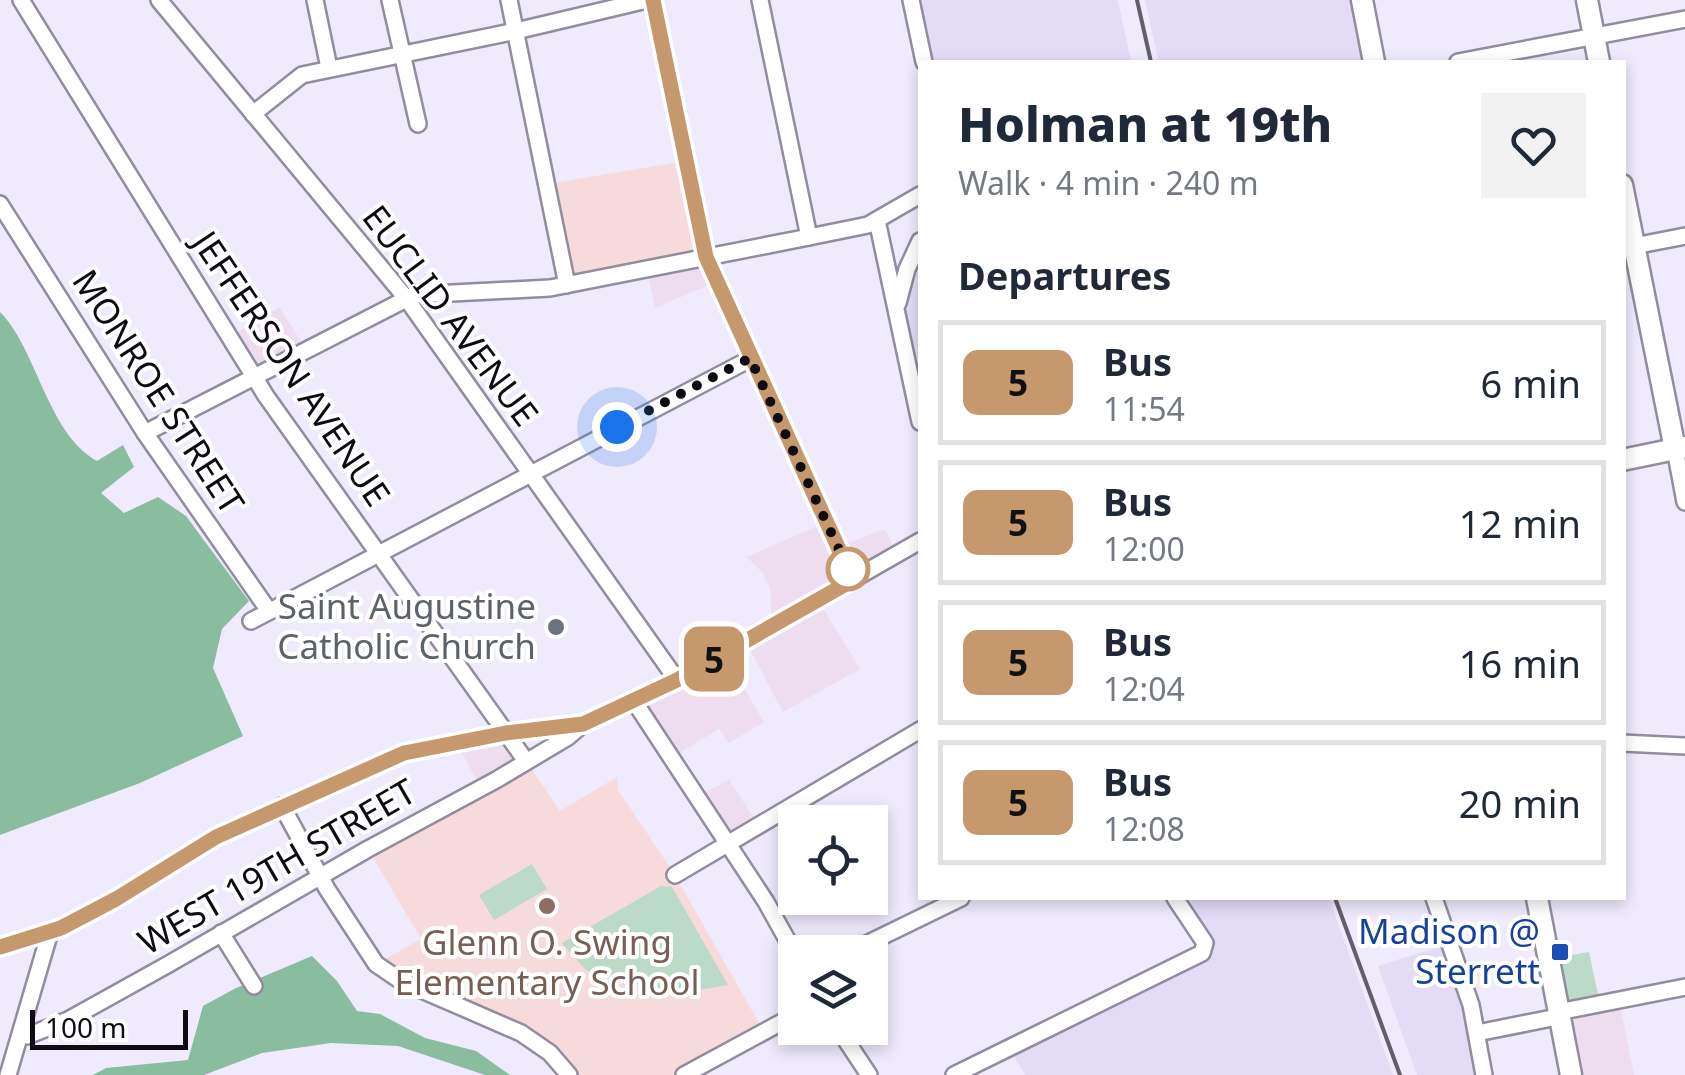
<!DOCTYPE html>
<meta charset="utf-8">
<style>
:root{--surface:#fff;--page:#f2f2f3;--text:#1f2937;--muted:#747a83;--line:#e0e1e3}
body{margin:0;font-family:"Noto Sans",sans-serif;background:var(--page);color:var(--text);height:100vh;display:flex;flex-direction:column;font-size:38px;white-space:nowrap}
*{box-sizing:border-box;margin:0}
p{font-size:32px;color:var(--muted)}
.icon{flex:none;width:55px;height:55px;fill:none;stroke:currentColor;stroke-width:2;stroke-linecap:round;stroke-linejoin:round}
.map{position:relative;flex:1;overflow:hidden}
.details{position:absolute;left:918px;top:60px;width:708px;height:840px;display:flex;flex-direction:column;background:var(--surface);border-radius:0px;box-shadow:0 5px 15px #0003}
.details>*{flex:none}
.badge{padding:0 20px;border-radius:15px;font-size:35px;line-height:65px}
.controls{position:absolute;left:778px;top:805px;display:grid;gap:20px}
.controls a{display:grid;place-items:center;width:110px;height:110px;border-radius:0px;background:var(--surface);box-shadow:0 5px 15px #0003;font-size:50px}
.scale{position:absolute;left:30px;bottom:25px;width:158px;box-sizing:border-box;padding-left:10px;border:5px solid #0e0c12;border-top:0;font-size:28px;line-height:35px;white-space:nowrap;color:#0e0c12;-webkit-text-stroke:8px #fff;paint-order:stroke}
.you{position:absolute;width:50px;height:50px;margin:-25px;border:8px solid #fff;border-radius:50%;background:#1a73e8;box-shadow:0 0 0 15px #1a73e833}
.map>.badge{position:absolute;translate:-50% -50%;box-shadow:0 0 0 5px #fff}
h2{padding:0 40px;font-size:38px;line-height:90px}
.round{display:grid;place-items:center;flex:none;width:105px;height:105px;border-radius:0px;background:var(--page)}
.head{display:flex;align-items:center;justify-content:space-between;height:170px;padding:0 40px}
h1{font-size:48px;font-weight:800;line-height:75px}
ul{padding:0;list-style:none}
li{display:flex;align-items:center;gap:30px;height:125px;margin:0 20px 15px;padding:0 20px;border:5px solid var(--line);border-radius:0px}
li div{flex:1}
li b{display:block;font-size:38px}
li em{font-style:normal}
li .badge{min-width:110px;font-weight:700;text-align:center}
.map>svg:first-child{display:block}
.commercial{fill:#ede}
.built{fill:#e4dcf6}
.education{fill:#f7dbdc}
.green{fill:#bcdac8}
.forest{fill:#8abca0}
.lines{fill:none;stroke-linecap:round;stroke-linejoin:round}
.minor-casing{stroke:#918c9e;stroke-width:20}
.major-casing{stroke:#918c9e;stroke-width:25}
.minor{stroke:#fff;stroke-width:15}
.major{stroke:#fff;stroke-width:20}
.rail{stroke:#635f6a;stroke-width:4}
.line-casing{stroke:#fff;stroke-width:22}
.line{stroke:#c5986d;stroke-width:15}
.walk{stroke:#0e0c12;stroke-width:10;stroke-dasharray:0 18}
.stop-dot{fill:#fff;stroke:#c5986d;stroke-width:5}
.worship-dot{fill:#6b7280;stroke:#fff;stroke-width:4}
.education-dot{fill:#8d6e63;stroke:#fff;stroke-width:4}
.transit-dot{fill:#1a4fb4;stroke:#fff;stroke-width:4}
.labels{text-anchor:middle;stroke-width:8;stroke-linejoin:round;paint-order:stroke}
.street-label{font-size:35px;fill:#0e0c12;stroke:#fff}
.worship-label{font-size:35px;fill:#5b616d;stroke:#fff;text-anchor:end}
.transit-label{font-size:35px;fill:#164399;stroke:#fff;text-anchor:end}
.education-label{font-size:35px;fill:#785e54;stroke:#fff}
</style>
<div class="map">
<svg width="1685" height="1075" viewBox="0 0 1685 1075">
<rect width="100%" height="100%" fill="#efeafc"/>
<g class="commercial">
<polygon points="706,257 716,282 655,308 647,269"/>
<polygon points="279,307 306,349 255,375 231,336"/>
<polygon points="826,522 838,547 885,529 897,554 818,600 860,669 783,712 746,642 772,627 770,588 762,572 747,557"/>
<polygon points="724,654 764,722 729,743 719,729 671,758 634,701"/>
<polygon points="506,733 526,761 481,788 456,742"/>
<polygon points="729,780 757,823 727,843 696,797"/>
<polygon points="1619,1000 1634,1075 1571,1075 1558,1012"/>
</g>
<g class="built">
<polygon points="911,0 1118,0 1131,62 924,62"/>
<polygon points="1145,0 1362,0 1374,62 1159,62"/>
<polygon points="920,241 920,422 901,329 907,269"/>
<polygon points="1175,898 1329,898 1393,1075 1025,1075 1009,1048 1202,953"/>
<polygon points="1450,943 1484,1075 1417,1075 1378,966"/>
</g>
<g class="education">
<polygon points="685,161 706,257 567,285 547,184"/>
<polygon points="526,761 560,811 617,777 618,790 675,875 764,1032 684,1075 569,1075 550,1053 376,964 421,939 368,849"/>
</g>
<g class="green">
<polygon points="532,864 547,889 494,920 479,895"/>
<polygon points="661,886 672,887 728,985 677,994 596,975 586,970 562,943"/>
<polygon points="1589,952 1600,1004 1558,1012 1548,959"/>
</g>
<g class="forest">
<path d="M0 312C37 349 47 433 97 461L123 445 134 467 101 493 124 513 158 497 186 516 249 601 222 629 213 668 243 736 140 783 0 835Z"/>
<polygon points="312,956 337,981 357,1011 380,1014 425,1038 476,1051 510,1075 485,1075 398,1046 331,1043 262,1053 204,1075 93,1075 106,1068 188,1060 203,1006 236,988"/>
</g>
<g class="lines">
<g class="minor-casing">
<g id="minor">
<polyline points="21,0 266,396 526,761"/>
<polyline points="159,0 406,298 677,680"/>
<polyline points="315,0 329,68"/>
<polyline points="390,0 418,124"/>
<polyline points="509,0 567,285"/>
<polyline points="653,0 706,257 853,580"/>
<polyline points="760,0 809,237"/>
<polyline points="911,0 924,62"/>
<polyline points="1458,62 1685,19"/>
<polyline points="253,114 302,75 516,31 647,0"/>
<polyline points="0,204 145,433 269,611"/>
<polyline points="877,220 920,422"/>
<polyline points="1634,246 1685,236"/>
<polyline points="898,303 907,269 920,241"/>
<polyline points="145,433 414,295 550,288 809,237 868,225 920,195"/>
<polyline points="1675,449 1685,502"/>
<polyline points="251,621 750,359"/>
<polyline points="634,701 766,902 795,954"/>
<polyline points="1622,743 1685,746"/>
<polyline points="282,806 327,889 376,964 401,981 521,1033 550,1053 569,1075"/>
<polyline points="675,875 920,730"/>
<polyline points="1434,898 1471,1005 1484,1075"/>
<polyline points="221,933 254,986"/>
<polyline points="0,947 61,928 117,899 215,837 404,753 506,733 583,724"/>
<polyline points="850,952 961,898"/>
<polyline points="838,1028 869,1075"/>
<polyline points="1477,1033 1552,1018 1558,1012 1685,987"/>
<polyline points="27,1036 68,1020 167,965 368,849 496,780 568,737 583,724 677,680 920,541"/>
<polyline points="8,1075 50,932"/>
<polyline points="684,1075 795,1015"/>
<polyline points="954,1075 1202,953 1205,943 1175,898"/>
</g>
</g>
<g class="major-casing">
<g id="major">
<polyline points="1362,0 1374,62"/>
<polyline points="1587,0 1599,62"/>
<polyline points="1622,185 1675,449"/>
<polyline points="1622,460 1685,447"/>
<polyline points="1537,898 1571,1075"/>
</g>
</g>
<use href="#minor" class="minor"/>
<use href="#major" class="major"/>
<g class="rail">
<polyline points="1137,0 1151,62"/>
<polyline points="1335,898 1400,1075"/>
</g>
</g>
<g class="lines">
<g class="line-casing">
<polyline id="line" points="0,947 61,928 116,899 216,837 404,753 506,733 583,724 677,680 853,580 706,257 653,0"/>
</g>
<use href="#line" class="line"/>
<polyline class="walk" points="617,427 750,358 848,569"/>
</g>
<circle class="stop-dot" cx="848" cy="569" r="20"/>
<circle class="worship-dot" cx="556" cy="627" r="10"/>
<circle class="education-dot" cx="547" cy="906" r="10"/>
<rect class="transit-dot" x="1550" y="942" width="20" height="20" rx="5"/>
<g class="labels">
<g class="street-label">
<text transform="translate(450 316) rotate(53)" y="12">EUCLID AVENUE</text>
<text transform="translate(291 369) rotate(56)" y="12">JEFFERSON AVENUE</text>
<text transform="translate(158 392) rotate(57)" y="12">MONROE STREET</text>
<text transform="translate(277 867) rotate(-30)" y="12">WEST 19TH STREET</text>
</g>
<g class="worship-label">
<text x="536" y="619">Saint Augustine<tspan x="536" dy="40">Catholic Church</tspan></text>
</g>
<g class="transit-label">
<text x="1540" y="944">Madison @<tspan x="1540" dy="40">Sterrett</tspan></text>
</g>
<g class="education-label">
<text x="547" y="955">Glenn O. Swing<tspan x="547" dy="40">Elementary School</tspan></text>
</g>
</g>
</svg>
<div class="controls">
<a><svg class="icon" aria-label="locate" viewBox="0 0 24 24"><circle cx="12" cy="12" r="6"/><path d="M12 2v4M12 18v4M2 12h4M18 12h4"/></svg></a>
<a><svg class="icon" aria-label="layers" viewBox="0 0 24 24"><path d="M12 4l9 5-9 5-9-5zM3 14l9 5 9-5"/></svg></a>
</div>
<div class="scale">100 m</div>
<div class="you" style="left:617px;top:427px"></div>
<b class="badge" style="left:714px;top:659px;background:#c5986d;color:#111">5</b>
<section class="details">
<div class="head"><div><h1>Holman at 19th</h1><p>Walk · 4 min · 240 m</p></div><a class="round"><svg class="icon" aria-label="heart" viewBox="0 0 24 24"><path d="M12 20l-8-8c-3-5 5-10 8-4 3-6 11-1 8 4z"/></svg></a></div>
<h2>Departures</h2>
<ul>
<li><span class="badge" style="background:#c5986d;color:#111">5</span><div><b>Bus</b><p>11:54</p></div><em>6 min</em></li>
<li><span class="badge" style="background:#c5986d;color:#111">5</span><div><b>Bus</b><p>12:00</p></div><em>12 min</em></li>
<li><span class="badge" style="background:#c5986d;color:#111">5</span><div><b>Bus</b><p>12:04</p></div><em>16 min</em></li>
<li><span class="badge" style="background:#c5986d;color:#111">5</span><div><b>Bus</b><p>12:08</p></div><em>20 min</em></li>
</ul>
</section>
</div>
